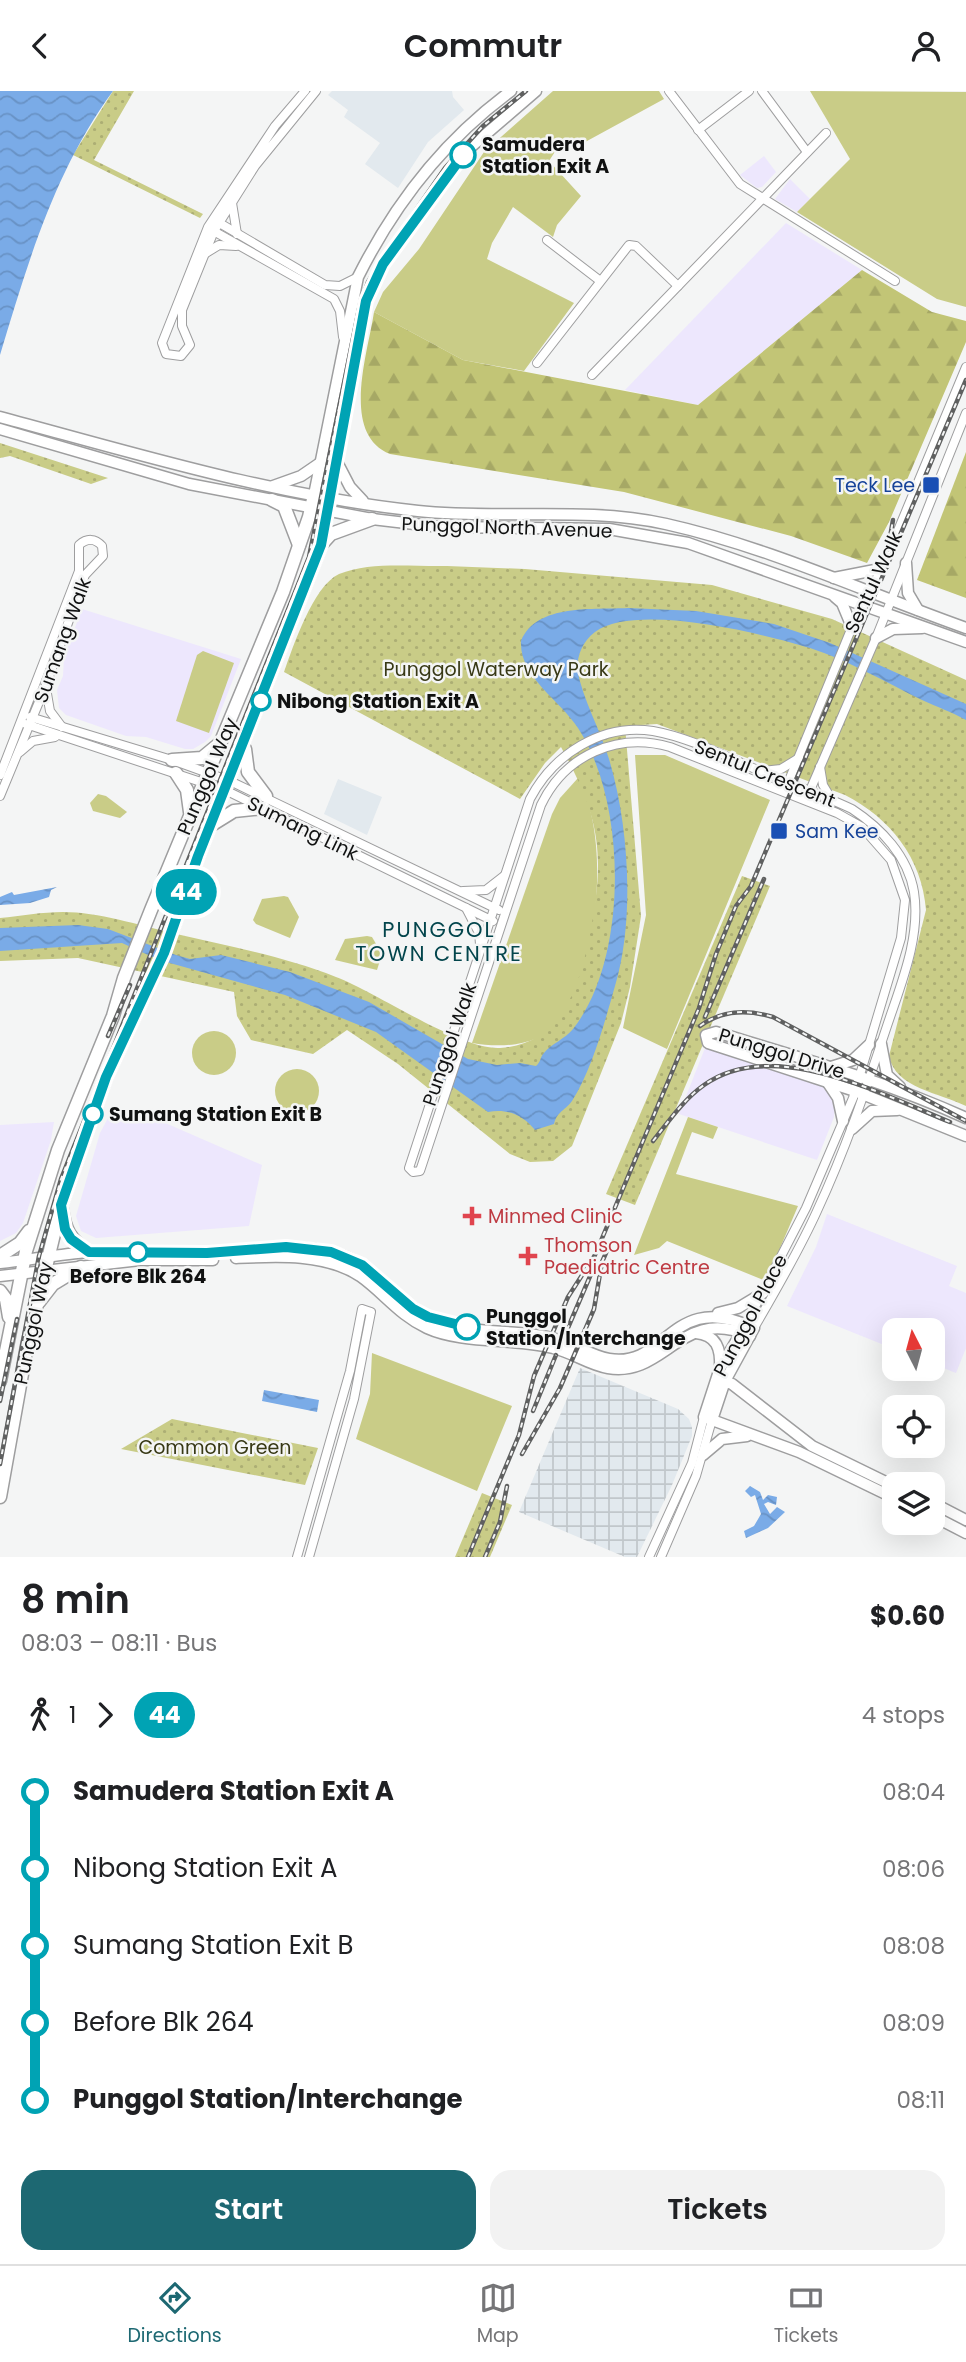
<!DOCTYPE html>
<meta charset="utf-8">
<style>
:root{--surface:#fff;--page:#f2f2f2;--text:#202124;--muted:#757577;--line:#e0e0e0;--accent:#1d6872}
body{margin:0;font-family:Poppins,sans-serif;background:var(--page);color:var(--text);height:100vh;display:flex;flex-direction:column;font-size:26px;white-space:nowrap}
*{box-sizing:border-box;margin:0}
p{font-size:23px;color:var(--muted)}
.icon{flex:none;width:38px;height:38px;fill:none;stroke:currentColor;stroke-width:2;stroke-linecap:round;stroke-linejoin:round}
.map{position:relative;height:1466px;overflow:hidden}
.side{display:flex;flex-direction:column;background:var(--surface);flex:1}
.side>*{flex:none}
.badge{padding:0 14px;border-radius:23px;font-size:24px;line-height:46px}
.needle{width:46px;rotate:354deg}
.buttons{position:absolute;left:882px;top:1227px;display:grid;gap:14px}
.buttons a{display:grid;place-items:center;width:63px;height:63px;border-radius:14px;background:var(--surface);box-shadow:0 7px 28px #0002;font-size:35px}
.map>.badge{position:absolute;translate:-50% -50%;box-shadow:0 0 0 4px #fff}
.legs{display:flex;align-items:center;gap:10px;height:77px;padding:0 21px;font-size:23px}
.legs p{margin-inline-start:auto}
.headline{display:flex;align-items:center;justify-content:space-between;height:119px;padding:0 21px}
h1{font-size:38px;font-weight:600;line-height:52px}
.button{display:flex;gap:14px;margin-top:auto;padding:14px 21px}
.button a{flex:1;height:80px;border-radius:21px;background:var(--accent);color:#fff;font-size:28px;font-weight:600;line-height:80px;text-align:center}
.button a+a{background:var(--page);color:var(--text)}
ul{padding:0 21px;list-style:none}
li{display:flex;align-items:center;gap:24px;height:77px;font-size:26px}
li i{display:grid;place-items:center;width:10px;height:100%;margin:0 9px;background:currentColor}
li i::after{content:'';width:18px;height:18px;margin:-9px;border:5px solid;border-radius:50%;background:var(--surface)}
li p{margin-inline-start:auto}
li:first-child i{background:linear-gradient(#0000 50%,currentColor 0)}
li:last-child i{background:linear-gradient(currentColor 50%,#0000 0)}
header{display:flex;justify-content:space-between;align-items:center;height:91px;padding:0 21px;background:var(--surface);font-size:32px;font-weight:600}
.tabs{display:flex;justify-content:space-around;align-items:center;height:98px;border-top:2px solid var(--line);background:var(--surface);font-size:19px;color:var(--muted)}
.tabs a{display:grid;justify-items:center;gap:4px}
.tabs .on{color:var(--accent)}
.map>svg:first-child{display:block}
.built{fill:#e2e9ee}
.industrial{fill:url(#industrial-grid)}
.education{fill:#ede7fd}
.grass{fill:#c9cc87}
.forest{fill:url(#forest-firs)}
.park{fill:url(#park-dots)}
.water{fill:url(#water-waves)}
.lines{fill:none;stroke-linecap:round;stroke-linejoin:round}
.street-casing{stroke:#9e9e9f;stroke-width:10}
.secondary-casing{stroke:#9e9e9f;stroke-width:13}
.primary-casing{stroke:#9e9e9f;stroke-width:15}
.street{stroke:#fff;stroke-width:8}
.secondary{stroke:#fff;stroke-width:10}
.primary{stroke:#fff;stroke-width:12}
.rail-casing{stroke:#5f6060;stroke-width:4.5}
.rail{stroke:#f4f5f5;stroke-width:2;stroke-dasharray:5;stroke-linecap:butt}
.line-1-casing{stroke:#fff;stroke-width:16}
.line-1{stroke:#00a3b4;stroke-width:10}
.stop-1-dot{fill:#fff;stroke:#00a3b4;stroke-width:3.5}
.transit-dot{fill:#1a4fb4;stroke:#f4f5f5;stroke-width:2.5}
.health-dot{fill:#e0444e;stroke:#f4f5f5;stroke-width:2.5}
.labels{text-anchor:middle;stroke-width:5;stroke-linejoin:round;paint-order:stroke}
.stop-label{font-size:19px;font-weight:bold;fill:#101111;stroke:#f4f5f5;text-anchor:start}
.transit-label{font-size:19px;fill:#164399;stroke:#f4f5f5;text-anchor:end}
.street-label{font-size:19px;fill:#101111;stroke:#f4f5f5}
.park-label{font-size:19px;fill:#383916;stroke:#f4f5f5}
.health-label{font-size:19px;fill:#be3a42;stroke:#f4f5f5;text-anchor:start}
.neighbourhood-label{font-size:21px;letter-spacing:2px;fill:#03454c;stroke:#f4f5f5}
</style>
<header><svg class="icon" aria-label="back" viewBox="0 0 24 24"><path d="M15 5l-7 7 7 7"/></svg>Commutr<svg class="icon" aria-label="person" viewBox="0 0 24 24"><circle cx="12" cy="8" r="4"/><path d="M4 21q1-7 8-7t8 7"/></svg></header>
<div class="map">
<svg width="966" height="1466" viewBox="0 0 966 1466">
<defs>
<pattern id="industrial-grid" width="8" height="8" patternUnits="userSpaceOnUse" patternTransform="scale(1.75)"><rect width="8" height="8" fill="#e2e9ee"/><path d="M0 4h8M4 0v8" fill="none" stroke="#c1c7cb"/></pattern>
<pattern id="forest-firs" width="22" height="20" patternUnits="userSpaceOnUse" patternTransform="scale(1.75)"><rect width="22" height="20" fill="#c2c576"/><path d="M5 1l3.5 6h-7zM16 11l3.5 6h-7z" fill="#a6a865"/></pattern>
<pattern id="park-dots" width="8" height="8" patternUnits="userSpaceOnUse" patternTransform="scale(1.75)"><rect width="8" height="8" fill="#c9cc87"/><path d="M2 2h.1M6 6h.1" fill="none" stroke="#acae74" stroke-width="1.8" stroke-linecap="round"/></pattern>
<pattern id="water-waves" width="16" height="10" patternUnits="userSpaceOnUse" patternTransform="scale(1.75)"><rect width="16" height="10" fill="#7aabe7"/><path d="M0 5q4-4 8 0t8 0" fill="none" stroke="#6892c5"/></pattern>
</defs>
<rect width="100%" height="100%" fill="#f4f5f5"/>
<g class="built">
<polygon points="332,0 452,0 453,6 464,19 428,51 398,97 365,73 380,52 344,26 348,19 328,4"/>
<polygon points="338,688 382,706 367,744 324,723"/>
</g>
<polygon class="industrial" points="580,1277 678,1318 689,1328 692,1336 692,1345 672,1394 637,1466 625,1466 519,1421"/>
<g class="education">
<polygon points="764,65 776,81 762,96 757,97 740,84"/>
<polygon points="790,88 810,108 797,121 775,108"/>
<polygon points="786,132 862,179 698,314 625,299"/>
<polygon points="82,518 241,568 211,645 205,651 193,658 185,658 146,646 126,645 66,624 59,617 57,599 63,585 64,566"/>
<polygon points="705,957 825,996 835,1011 834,1026 817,1069 679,1023"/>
<polygon points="147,1024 262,1074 249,1135 96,1147 81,1140 76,1125 100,1042 108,1027"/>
<polygon points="54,1031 51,1049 23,1132 16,1142 0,1150 0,1034"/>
<polygon points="827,1123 957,1175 949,1195 966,1202 966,1257 956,1282 933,1273 933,1239 894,1239 894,1258 787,1215 816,1156"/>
</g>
<g class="grass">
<polygon points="553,0 659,0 664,8 565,62 558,56 549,70 581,105 557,134 553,146 513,116 492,152 487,168 574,212 524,280 463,269 374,221 383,201 419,158 484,61"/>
<polygon points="810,0 966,1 966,216 937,208 797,121 850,68"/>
<polygon points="203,560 234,572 209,642 176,630 197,564"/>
<polygon points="635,664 665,664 770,709 667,958 623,937 646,824"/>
<path d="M578 687C611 746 599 875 560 929 540 956 501 957 472 952L552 723 560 707Z"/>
<polygon points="98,703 106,705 127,721 120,727 93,720 90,712"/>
<polygon points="284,805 288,806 299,826 290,847 256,833 253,829 262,808"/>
<polygon points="367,845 372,846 382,863 377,879 335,869 345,848"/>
<circle cx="214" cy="962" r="22"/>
<circle cx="297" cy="1000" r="22"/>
<polygon points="688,1026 718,1036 713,1048 692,1041 676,1083 798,1115 766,1190 667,1150 659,1157 634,1164"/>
<polygon points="372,1262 512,1315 477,1400 356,1348 370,1303"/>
</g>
<g class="forest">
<path d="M862 179 932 221 966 230V251L889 431 867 472 791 445 624 401 390 363C340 343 368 262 374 221L463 269 698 314Z"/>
<polygon points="966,361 966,507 917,489"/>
</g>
<g class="park">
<polygon points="113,0 134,0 94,69 203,123 200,127 73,64"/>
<polygon points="0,352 108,387 91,393 10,365 0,367"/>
<path d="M447 475 525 478 712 494 832 528 966 589V1015C940 1002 895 997 889 965L926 819C922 767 890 727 845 704L657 633 625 635 641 825 630 896 621 932 572 1055 553 1070 530 1071 510 1063 398 973 347 939 313 963 251 949 237 925 234 901 78 867 0 870V827C21 825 42 821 63 821 99 821 138 834 172 842 227 855 283 865 336 886 378 902 460 959 500 957 561 953 578 899 589 848 605 766 602 730 561 656L545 672 520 708 284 581C293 556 313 495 339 483 371 470 414 476 447 475Z"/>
<polygon points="742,785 770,795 635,1114 606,1103"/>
<polygon points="172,1328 318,1357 305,1394 121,1358"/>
<polygon points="482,1402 512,1414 490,1466 455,1466"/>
</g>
<g class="water">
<path d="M0 0H113C55 79 28 171 0 264Z"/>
<path d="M628 517 696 520 774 533 830 552 966 613V629C952 621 937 616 922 609 885 591 850 570 810 557 764 543 636 511 595 541 582 551 578 563 577 578 583 609 600 638 609 668 629 734 635 829 615 895 605 930 592 979 572 1010 566 1019 557 1020 554 1033L535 1039C523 1024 507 1017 488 1021L376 941 285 904 159 869 122 852 0 860V837L78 834 108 838 176 864 190 868 221 864 290 881 369 911 468 968 497 974 520 972 536 975C541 971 540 966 544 962 551 953 565 948 573 938 629 867 627 711 578 637 560 609 519 586 521 550 536 512 595 519 628 517Z"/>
<polygon points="57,796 51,799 49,806 30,812 0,814 0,806 12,801 14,804"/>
<polygon points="264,1299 319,1309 317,1321 262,1310"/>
<polygon points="750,1395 760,1401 763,1409 768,1404 777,1406 776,1414 768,1411 764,1413 770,1423 777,1416 785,1421 768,1437 746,1447 744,1440 754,1435 761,1423 755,1404 751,1406 745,1400"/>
</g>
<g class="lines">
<g class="street-casing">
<g id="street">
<polyline points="305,0 275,35 208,136 162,252 166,263 181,265 190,254 182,235 182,219 214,140 255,75 316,0"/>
<polyline points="669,0 740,93 895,190"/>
<polyline points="762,0 807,61"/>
<polyline points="698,39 749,0"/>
<polyline points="232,112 237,143"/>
<polyline points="216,130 325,194 340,195 358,186"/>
<polyline points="210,138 334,208 340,220 343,246"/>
<polyline points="547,149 599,189"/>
<polyline points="206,162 219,154 236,155"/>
<polyline points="537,272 629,154 636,155 678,195"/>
<polyline points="592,284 826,42"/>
<polyline points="46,597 50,620 62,636"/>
<polyline points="30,626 172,669 230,690 499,819"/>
<polyline points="26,633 225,699 493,830"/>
<polyline points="20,661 33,650 55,646"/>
<polyline points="820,676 823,694 832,709"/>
<polyline points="763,680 781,678 799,667"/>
<path d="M0 684 79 480V454C87 447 95 447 102 455L103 465 85 484 46 594 0 705"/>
<polyline points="790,697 790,687 852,536 884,473 966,276"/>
<polyline points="808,704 876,547 966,322"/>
<polyline points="463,800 486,799 504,785"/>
<polyline points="466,817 479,842 480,853"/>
<path d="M746 1233 806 1117 853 1007 901 847 905 809 891 769 862 736 837 722 670 656C617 641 565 664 541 714L420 1080 413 1081 409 1077 530 708C553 664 601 632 653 640 687 646 721 663 753 677 786 691 820 703 852 718 881 737 908 765 914 801 921 846 901 893 887 935 866 998 845 1060 817 1120 799 1160 776 1199 754 1237"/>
<polyline points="297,1466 350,1280 362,1218 371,1221 354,1308 309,1466"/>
<polyline points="649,1466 692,1372 704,1326"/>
<polyline points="661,1466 696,1385 712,1329"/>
</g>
</g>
<g class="secondary-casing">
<g id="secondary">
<path d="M0 326C138 363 275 405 418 420 500 429 584 415 666 433 769 456 867 502 966 537"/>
<polyline points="0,338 189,393 372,428 440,436 609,438 688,452 966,551"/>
<polyline points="336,369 350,396 363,410"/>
<polyline points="273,395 301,385 320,372"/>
<path d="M314 404 358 186C395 112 444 49 511 0"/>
<polyline points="330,406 366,210 383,173 465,61 536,0"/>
<polyline points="906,472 908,502 918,519"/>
<polyline points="834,487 875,479 884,473"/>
<polyline points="835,506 842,512 852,536"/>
<polyline points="876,547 893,538 922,537"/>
<polyline points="881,953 887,984 900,996"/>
<polyline points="831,976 853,969 869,954"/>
<polyline points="826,989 838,1007 843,1030"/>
<path d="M966 1027C885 990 800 967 716 941L706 944 708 952 855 1000 966 1045"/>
<polyline points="852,1038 872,1020 897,1019"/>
<path d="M236 1167C276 1165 325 1162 360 1185 384 1202 399 1224 427 1237 462 1253 514 1247 553 1257 572 1261 589 1274 608 1277 665 1287 681 1214 750 1245"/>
<path d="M0 1172C30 1169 60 1163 90 1161 128 1159 168 1164 206 1162 250 1160 295 1150 338 1163 374 1173 396 1210 429 1227 468 1246 518 1236 559 1249 576 1254 592 1265 609 1268 668 1278 670 1198 754 1237L725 1290 712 1329"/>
<polyline points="0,1185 140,1169 213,1169"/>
<polyline points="718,1222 738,1217 763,1202"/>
<polyline points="744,1237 720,1277 704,1326 799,1361 894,1407"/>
<path d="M696 1242C717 1244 721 1258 720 1277"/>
<polyline points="719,1288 732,1293 812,1355 894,1395"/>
<polyline points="703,1364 722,1348 747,1345"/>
<polyline points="933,1412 966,1429"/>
<polyline points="933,1425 966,1442"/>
</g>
</g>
<g class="primary-casing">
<g id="primary">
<polyline points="272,409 284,415 299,454"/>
<polyline points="321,454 331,443 372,428"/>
<polyline points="245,658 248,681 266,705"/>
<polyline points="172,669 202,667 219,653"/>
<polyline points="176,682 187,699 190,721"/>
<polyline points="213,733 234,720 264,717"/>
<path d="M62 1118C65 1139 70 1149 89 1161"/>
<polyline points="0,1165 20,1152 29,1140"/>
<polyline points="0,1200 6,1208 9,1226"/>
<polyline points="39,1211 53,1193 81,1176"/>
<polyline points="0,1290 26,1160 58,1059 113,925 124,887 151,819 283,501 309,426 314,404"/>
<polyline points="0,1406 27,1255 61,1114 106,986 164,862 198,765 321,454 330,406"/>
</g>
</g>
<use href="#street" class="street"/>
<use href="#secondary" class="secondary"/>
<use href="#primary" class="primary"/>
<g class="rail-casing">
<g id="rail">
<polyline points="888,458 893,429"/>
<polyline points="705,926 764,788"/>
<path d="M700 935C722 919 746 918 773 926L966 1030"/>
<polyline points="108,945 130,894"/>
<path d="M653 1050C669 1030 683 1009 704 994 772 945 881 1003 950 1031"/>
<polyline points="567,1239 591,1183"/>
<polyline points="0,1310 17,1228"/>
<polyline points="533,1320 556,1264"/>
<polyline points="522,1363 560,1297 594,1218 602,1171 609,1155"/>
<polyline points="0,1373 39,1165 61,1088 309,466 359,218 368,191 384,165 445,77 483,35 526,0"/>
<polyline points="468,1466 519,1344 534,1285 568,1206 595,1164 699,917 716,863 736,815 751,795 966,289"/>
<polyline points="485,1466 500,1431 507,1395"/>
</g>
</g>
<use href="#rail" class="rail"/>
</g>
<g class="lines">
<g class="line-1-casing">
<polyline id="line-1" points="463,64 383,173 366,210 321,454 198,765 164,862 106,986 61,1114 65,1138 71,1148 89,1161 207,1162 286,1156 331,1161 362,1174 413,1218 428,1226 467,1236"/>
</g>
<use href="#line-1" class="line-1"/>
</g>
<g class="stop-1-dot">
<circle cx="463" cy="64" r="12"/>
<circle cx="261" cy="610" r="9"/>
<circle cx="93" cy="1023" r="9"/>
<circle cx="138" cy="1161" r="9"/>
<circle cx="467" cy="1236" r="12"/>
</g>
<g class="transit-dot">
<rect x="922" y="385" width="18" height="18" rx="3.5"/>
<rect x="770" y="731" width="18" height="18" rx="3.5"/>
</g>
<g class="health-dot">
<path d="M468.5 1114.5h7v7h7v7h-7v7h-7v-7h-7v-7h7z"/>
<path d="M524.5 1154.5h7v7h7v7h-7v7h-7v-7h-7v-7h7z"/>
</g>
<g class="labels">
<g class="stop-label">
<text x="482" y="60">Samudera<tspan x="482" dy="22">Station Exit A</tspan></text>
<text x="277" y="617">Nibong Station Exit A</text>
<text x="109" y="1030">Sumang Station Exit B</text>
<text x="138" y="1192" text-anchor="middle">Before Blk 264</text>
<text x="486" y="1232">Punggol<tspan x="486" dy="22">Station/Interchange</tspan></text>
</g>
<g class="transit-label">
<text x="915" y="401">Teck Lee</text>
<text x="795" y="747" text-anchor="start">Sam Kee</text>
</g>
<g class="street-label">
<text transform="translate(507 436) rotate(2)" y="7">Punggol North Avenue</text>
<text transform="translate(873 491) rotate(-65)" y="7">Sentul Walk</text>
<text transform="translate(62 549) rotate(-70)" y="7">Sumang Walk</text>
<text transform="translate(765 682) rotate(22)" y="7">Sentul Crescent</text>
<text transform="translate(207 685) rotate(-67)" y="7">Punggol Way</text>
<text transform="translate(303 737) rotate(26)" y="7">Sumang Link</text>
<text transform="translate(449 953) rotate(-71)" y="7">Punggol Walk</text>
<text transform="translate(782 962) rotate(17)" y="7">Punggol Drive</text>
<text transform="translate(750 1224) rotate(-62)" y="7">Punggol Place</text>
<text transform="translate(33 1232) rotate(-78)" y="7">Punggol Way</text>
</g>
<g class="park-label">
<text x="496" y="585">Punggol Waterway Park</text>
<text x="215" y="1363">Common Green</text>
</g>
<g class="health-label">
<text x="488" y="1132">Minmed Clinic</text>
<text x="544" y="1161">Thomson<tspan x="544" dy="22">Paediatric Centre</tspan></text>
</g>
<g class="neighbourhood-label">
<text x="439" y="846">PUNGGOL<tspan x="439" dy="24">TOWN CENTRE</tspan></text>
</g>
</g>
</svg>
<div class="buttons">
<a><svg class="needle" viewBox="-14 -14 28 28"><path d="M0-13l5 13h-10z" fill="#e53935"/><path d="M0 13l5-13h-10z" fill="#757577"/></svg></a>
<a><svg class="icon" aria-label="locate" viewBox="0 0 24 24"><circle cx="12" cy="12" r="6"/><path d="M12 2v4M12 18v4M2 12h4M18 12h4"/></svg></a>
<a><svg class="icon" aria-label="layers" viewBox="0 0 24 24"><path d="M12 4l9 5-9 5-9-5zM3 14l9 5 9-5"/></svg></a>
</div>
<b class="badge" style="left:186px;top:801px;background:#00a3b4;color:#fff">44</b>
</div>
<section class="side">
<div class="headline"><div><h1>8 min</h1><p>08:03 – 08:11 · Bus</p></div><b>$0.60</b></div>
<div class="legs"><svg class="icon" aria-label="walk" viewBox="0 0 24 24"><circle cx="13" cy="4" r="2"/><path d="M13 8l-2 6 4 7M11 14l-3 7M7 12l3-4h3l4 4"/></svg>1<svg class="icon" aria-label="forward" viewBox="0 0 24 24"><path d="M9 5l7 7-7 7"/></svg><b class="badge" style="background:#00a3b4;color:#fff">44</b><p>4 stops</p></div>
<ul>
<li><i style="color:#00a3b4"></i><b>Samudera Station Exit A</b><p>08:04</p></li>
<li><i style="color:#00a3b4"></i><span>Nibong Station Exit A</span><p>08:06</p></li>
<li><i style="color:#00a3b4"></i><span>Sumang Station Exit B</span><p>08:08</p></li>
<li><i style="color:#00a3b4"></i><span>Before Blk 264</span><p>08:09</p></li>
<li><i style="color:#00a3b4"></i><b>Punggol Station/Interchange</b><p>08:11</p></li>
</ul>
<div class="button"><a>Start</a><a>Tickets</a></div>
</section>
<nav class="tabs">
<a class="on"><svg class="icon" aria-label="directions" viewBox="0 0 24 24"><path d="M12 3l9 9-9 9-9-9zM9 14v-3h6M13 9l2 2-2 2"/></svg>Directions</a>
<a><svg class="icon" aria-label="map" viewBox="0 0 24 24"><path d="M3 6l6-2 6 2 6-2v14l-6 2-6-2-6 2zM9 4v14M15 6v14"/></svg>Map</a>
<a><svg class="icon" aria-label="tickets" viewBox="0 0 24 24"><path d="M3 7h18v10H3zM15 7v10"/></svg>Tickets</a>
</nav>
